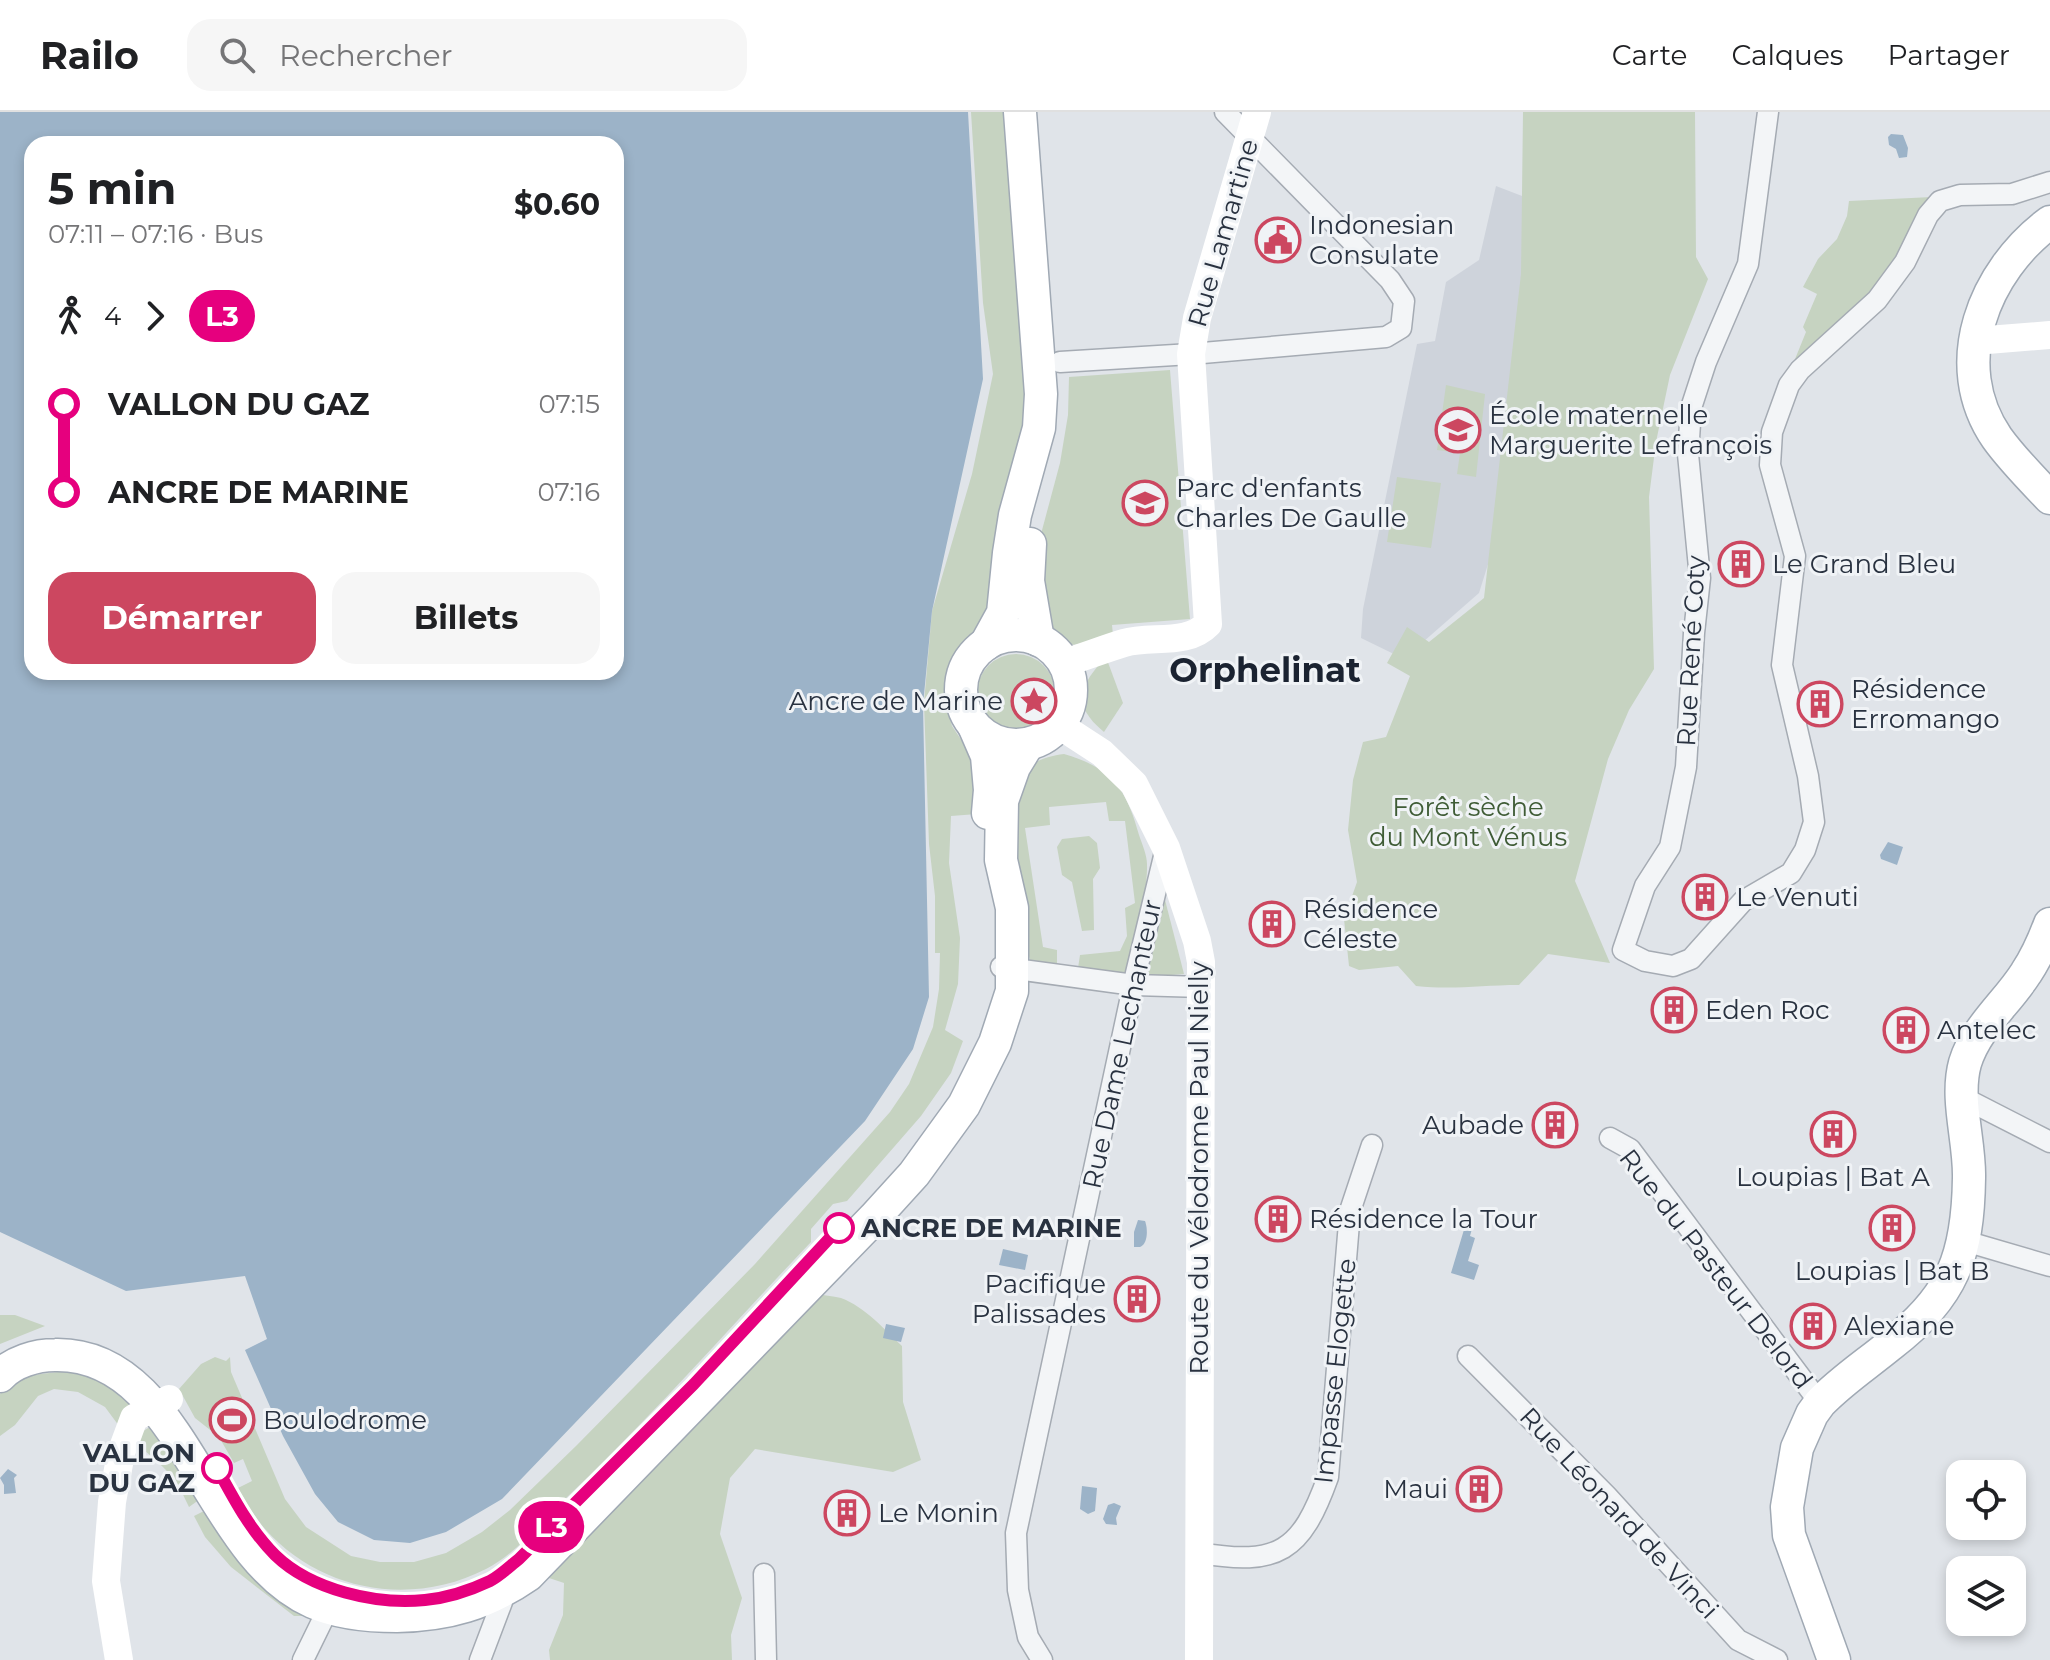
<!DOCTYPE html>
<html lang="fr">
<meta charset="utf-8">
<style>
:root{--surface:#fff;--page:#f6f6f6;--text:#202124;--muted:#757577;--line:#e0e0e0;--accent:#cc4760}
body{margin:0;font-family:Montserrat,sans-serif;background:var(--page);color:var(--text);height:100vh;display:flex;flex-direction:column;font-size:30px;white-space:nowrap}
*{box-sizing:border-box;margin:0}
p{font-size:26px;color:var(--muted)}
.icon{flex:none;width:44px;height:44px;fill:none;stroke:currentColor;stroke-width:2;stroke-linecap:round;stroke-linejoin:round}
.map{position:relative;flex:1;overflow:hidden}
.details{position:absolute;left:24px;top:24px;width:600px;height:544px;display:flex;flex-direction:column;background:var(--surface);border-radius:24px;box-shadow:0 4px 12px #0003}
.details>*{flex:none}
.badge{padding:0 16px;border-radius:26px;font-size:28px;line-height:52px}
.tools{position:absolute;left:1946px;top:1348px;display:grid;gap:16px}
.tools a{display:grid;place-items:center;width:80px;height:80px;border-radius:16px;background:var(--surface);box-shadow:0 4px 12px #0003;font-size:40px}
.map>.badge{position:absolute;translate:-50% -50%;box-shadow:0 0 0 4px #fff}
.legs{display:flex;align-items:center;gap:12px;height:88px;padding:0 24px;font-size:26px}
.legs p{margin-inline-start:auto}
.overview{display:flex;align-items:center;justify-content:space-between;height:136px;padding:0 24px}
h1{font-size:44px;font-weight:700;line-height:60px}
.primary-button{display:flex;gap:16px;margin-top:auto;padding:16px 24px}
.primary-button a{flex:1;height:92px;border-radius:24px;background:var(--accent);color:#fff;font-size:32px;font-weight:700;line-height:92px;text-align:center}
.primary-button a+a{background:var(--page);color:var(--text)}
ul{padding:0 24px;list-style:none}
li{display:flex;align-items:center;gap:28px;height:88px;font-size:30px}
li i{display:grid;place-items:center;width:12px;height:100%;margin:0 10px;background:currentColor}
li i::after{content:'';width:20px;height:20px;margin:-10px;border:6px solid;border-radius:50%;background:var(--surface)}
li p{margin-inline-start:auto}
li:first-child i{background:linear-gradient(#0000 50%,currentColor 0)}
li:last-child i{background:linear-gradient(currentColor 50%,#0000 0)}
header{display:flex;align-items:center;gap:48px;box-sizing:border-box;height:112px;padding:0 40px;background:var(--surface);border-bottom:2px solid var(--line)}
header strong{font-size:38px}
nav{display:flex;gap:44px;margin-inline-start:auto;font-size:28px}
.search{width:560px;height:72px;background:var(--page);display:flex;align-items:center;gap:20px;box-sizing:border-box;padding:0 28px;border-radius:24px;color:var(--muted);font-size:30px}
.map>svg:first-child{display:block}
.built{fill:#ced3db}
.green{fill:#c6d3c1}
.water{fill:#9cb3c8;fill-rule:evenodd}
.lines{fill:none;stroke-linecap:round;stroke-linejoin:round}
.street-casing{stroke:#a5abb3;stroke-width:23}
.primary-casing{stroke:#a0a9b4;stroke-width:35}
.street{stroke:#f3f5f7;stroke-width:20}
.secondary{stroke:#fff;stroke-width:28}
.primary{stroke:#fff;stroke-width:32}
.line-1-casing{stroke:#fff;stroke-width:18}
.line-1{stroke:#e6007e;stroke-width:12}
.stop-1-dot{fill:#fff;stroke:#e6007e;stroke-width:4}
.labels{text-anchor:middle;stroke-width:6;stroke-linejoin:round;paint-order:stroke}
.poi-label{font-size:26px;fill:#293240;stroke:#f0f3f6;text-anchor:start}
.street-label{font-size:26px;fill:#293240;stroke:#f0f3f6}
.park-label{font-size:26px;fill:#3f5c36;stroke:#f0f3f6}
.stop-label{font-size:26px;font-weight:bold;fill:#293240;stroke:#f0f3f6;text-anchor:start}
.district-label{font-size:34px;font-weight:bold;fill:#1b2331;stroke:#f0f3f6}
</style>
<header>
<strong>Railo</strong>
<div class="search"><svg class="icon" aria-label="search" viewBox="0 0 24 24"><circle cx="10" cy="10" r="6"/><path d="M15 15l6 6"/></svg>Rechercher</div>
<nav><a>Carte</a><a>Calques</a><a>Partager</a></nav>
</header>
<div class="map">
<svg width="2050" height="1548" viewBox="0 0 2050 1548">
<rect width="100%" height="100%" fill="#e0e4e9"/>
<polygon class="built" points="1496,74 1530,87 1504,401 1479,481 1423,530 1400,545 1361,526 1363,497 1417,232 1435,229 1446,170 1479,148"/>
<g class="green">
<path d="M971 0H1008L1019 208 1027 282 1023 319 983 517 961 534 948 558 945 587 952 614 970 641 978 664 977 702 951 704 949 751 960 826 958 872 945 918 963 929 951 961 921 1004 847 1089 833 1092 811 1117V1130C729 1216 650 1307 563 1389 539 1412 517 1441 486 1457 412 1495 321 1480 265 1417 254 1405 246 1390 238 1376L252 1369 243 1347 234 1351 219 1325 195 1306 179 1277 201 1252 215 1245 226 1249 230 1245 231 1260 285 1387 306 1415 351 1444 380 1450H414L446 1441 482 1420 510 1398 577 1333 755 1152 890 1000 909 972 933 915 939 877 940 841H935V784L929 732 924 591 932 499 972 362 993 262 983 191Z"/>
<path d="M1523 0H1695L1696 145 1708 167 1670 263 1656 330 1649 385 1654 557 1629 598 1608 647 1575 769 1610 851 1548 842 1519 873C1482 873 1453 878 1416 874L1398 854 1359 858 1349 854 1344 807 1357 770 1348 718 1353 668 1363 630 1386 625 1410 564 1387 551 1407 515 1429 530 1484 486 1521 162Z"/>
<polygon points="1932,85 1891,159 1791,257 1806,220 1803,215 1817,182 1803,175 1818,147 1837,127 1847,104 1849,89"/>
<path d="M1170 258 1190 507 1112 513 1113 523C1083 533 1057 544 1044 507L1041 422 1060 351 1068 303 1069 265Z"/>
<polygon points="1446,273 1485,282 1476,365 1457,362 1460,341 1437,338"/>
<polygon points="1397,365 1441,371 1431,436 1387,430"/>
<circle cx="1016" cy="581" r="39"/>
<path d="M1106 545 1123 591 1104 620C1070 592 1080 573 1106 545Z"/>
<path d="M1064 642C1112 656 1126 676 1139 723 1142 732 1147 743 1147 752 1148 781 1134 832 1128 862L1078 856 1080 843 1120 839 1127 824 1125 796 1135 791 1125 709H1109L1106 690 1049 695 1050 713 1025 716 1043 835 1057 838V852L1030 848C1020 808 1005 696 1026 660 1034 647 1050 644 1064 642Z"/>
<polygon points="1089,724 1097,731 1100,756 1093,767 1094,818 1082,819 1072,770 1062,763 1057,735 1062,727"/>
<polygon points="1164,784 1184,862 1146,865 1141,857"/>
<path d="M815 1182C823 1183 833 1184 841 1186 865 1195 884 1217 902 1234L903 1290 921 1348 893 1360 755 1337 730 1366 720 1422 742 1486 731 1523 732 1548H550L549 1538 563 1503 564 1471 546 1465Z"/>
<polygon points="0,1203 15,1203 45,1214 0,1232"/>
<polygon points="83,1257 136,1285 122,1318 105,1295 78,1280 54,1277 38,1284 15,1313 0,1324 0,1282 24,1264"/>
<path d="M157 1311 203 1385 189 1395C174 1362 166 1357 139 1334L143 1319Z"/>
<polygon points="210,1396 309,1504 294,1504 231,1455 205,1425 194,1404"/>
</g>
<g class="water">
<path d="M0 0H968L983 267 932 499 923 593 929 885 913 937 865 1009 502 1387 446 1420 410 1431 374 1428 338 1410 315 1382 283 1324 245 1238 267 1227 245 1164 126 1179 0 1120ZM32 32H616V560H32Z"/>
<polygon points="1891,22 1903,23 1908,36 1907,45 1899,46 1896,37 1889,33 1888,25"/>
<polygon points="1888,730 1903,735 1897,753 1881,747 1880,743"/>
<path d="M1138 1108 1145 1109C1148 1117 1148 1132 1140 1135H1134V1120Z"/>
<polygon points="1466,1111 1473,1113 1470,1124 1475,1126 1468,1149 1479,1153 1474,1168 1451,1161"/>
<polygon points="1003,1137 1028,1143 1025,1158 999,1153"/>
<polygon points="886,1212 905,1216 901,1230 883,1226"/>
<polygon points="8,1357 17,1363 14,1366 16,1381 4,1382 4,1373 0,1366"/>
<polygon points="1082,1374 1097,1376 1095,1399 1088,1402 1080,1397"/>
<polygon points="1114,1391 1121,1394 1116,1406 1117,1413 1106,1412 1103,1407 1108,1393"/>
</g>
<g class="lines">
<g class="street-casing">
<g id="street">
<polyline points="1768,0 1748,152 1706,250 1691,296 1688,342 1700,466 1694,521 1686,655 1670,735 1645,774 1623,838 1645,849 1673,854 1691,847 1743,789 1791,761 1805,738 1814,710 1808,664 1782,553 1795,444 1770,353 1772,320 1789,273 1800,258 1877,188 1905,150 1928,103 1940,89 1960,83 2012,82 2050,70"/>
<polyline points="1060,250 1191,242 1386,225 1401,216 1404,189 1390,168 1225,0"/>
<polyline points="1001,855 1134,873 1202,875"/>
<polyline points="1962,985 2050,1030"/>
<polyline points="1610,1026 1630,1037 1820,1291"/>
<polyline points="1965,1129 2050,1154"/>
<polyline points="1468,1244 1606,1383 1738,1528 1777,1548"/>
<path d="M1199 1441C1279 1454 1301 1440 1328 1365L1350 1099 1372 1033"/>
<polyline points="764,1462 766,1548"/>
<polyline points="303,1548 329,1495"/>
<polyline points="480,1548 502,1490 501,1472"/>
<polyline points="1042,1548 1028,1525 1018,1478 1016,1421 1136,861 1166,736"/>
</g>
</g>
<g class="primary-casing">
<g id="primary">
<path d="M2050 110C1984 159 1946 252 1997 326 2012 347 2032 367 2050 386"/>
<polyline points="1030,432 1028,469 1038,528"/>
<circle cx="1016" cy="578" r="55"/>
<polyline points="986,532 1003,501 1009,441 1015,403 1039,316 1041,282 1020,0"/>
<polyline points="974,614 987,644 990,678 988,701"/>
<path d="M0 1264C13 1250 36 1243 55 1243 183 1240 204 1442 313 1490 338 1501 370 1504 397 1504 448 1503 486 1492 528 1463L874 1106 914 1062 964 993 995 931 1012 879V796L1001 748 1002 689 1014 655 1028 632"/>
<path d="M1834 1548 1789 1423 1787 1395 1797 1336 1812 1302 1820 1291C1841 1269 1867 1252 1890 1233 1953 1185 1968 1143 1969 1066 1970 1029 1955 987 1965 951 1976 915 2007 891 2026 861 2036 846 2044 828 2050 812"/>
</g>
</g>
<use href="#street" class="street"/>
<g class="secondary">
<polyline points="1975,229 2050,223"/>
<path d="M1064 551C1084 545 1104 537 1124 531 1151 523 1187 534 1208 512L1191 242 1197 206 1257 0"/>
<polyline points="1059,613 1102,641 1134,672 1166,736 1197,829 1201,850 1199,1548"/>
<polyline points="119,1548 106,1469 112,1390 121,1341 134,1306 169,1287"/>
</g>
<use href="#primary" class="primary"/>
</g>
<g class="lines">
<g class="line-1-casing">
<path id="line-1" d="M217 1356C234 1387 250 1418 275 1443 311 1478 376 1493 425 1488 446 1486 471 1478 490 1469 500 1464 510 1454 519 1447L694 1272 839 1116"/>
</g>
<use href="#line-1" class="line-1"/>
</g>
<defs>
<g id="civic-ring" transform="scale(2.3)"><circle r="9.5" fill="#f0f3f6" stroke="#cc4760" stroke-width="1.5"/><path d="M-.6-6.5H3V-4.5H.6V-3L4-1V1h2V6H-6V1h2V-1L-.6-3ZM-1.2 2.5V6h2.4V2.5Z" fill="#cc4760"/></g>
<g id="school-ring" transform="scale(2.3)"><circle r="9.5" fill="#f0f3f6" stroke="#cc4760" stroke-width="1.5"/><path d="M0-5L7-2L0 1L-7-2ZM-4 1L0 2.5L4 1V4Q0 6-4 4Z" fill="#cc4760"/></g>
<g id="building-ring" transform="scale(2.3)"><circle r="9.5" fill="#f0f3f6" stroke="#cc4760" stroke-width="1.5"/><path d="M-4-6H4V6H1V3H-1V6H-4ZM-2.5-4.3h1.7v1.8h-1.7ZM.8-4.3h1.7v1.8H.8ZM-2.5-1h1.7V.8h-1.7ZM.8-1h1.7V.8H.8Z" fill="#cc4760"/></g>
<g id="sight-ring" transform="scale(2.3)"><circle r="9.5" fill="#f0f3f6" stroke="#cc4760" stroke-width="1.5"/><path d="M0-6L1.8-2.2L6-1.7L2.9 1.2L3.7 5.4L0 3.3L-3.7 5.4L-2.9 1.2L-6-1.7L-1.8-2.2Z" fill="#cc4760"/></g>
<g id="stadium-ring" transform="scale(2.3)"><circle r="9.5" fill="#f0f3f6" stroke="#cc4760" stroke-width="1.5"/><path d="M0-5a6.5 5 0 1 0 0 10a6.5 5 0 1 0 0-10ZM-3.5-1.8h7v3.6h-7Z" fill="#cc4760"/></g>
</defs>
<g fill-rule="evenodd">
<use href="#civic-ring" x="1278" y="128"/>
<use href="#school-ring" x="1458" y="318"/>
<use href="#school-ring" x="1145" y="391"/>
<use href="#building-ring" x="1741" y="452"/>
<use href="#sight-ring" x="1034" y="589"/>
<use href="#building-ring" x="1820" y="592"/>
<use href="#building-ring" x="1705" y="785"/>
<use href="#building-ring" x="1272" y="812"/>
<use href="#building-ring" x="1674" y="898"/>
<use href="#building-ring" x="1906" y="918"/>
<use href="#building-ring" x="1555" y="1013"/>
<use href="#building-ring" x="1833" y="1022"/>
<use href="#building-ring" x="1278" y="1107"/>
<use href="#building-ring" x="1892" y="1116"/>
<use href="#building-ring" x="1137" y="1187"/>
<use href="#building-ring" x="1813" y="1214"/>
<use href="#stadium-ring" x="232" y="1308"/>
<use href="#building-ring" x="1479" y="1377"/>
<use href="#building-ring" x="847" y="1401"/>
</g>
<g class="stop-1-dot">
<circle cx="839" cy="1116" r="14"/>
<circle cx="217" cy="1356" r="14"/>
</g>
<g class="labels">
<g class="poi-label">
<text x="1309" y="122">Indonesian<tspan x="1309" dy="30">Consulate</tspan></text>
<text x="1489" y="312">École maternelle<tspan x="1489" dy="30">Marguerite Lefrançois</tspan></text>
<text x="1176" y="385">Parc d'enfants<tspan x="1176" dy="30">Charles De Gaulle</tspan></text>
<text x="1772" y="461">Le Grand Bleu</text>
<text x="1851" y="586">Résidence<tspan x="1851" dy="30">Erromango</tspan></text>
<text x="1003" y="598" text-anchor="end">Ancre de Marine</text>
<text x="1736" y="794">Le Venuti</text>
<text x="1303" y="806">Résidence<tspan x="1303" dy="30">Céleste</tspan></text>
<text x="1705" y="907">Eden Roc</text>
<text x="1937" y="927">Antelec</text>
<text x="1524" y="1022" text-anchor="end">Aubade</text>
<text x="1833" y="1074" text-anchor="middle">Loupias | Bat A</text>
<text x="1309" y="1116">Résidence la Tour</text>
<text x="1892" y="1168" text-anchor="middle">Loupias | Bat B</text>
<text x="1106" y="1181" text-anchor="end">Pacifique<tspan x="1106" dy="30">Palissades</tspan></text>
<text x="1844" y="1223">Alexiane</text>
<text x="263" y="1317">Boulodrome</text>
<text x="1448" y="1386" text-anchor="end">Maui</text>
<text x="878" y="1410">Le Monin</text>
</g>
<g class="street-label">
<text transform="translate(1223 121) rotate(-74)" y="9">Rue Lamartine</text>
<text transform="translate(1691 539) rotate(-87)" y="9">Rue René Coty</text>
<text transform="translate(1122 932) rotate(-78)" y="9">Rue Dame Lechanteur</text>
<text transform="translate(1199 1056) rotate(-90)" y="9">Route du Vélodrome Paul Nielly</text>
<text transform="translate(1716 1157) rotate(52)" y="9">Rue du Pasteur Delord</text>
<text transform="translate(1335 1259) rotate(-84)" y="9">Impasse Elogette</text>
<text transform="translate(1619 1401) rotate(47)" y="9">Rue Léonard de Vinci</text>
</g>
<g class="park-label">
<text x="1468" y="704">Forêt sèche<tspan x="1468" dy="30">du Mont Vénus</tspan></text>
</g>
<g class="stop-label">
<text x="861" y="1125">ANCRE DE MARINE</text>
<text x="195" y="1350" text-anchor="end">VALLON<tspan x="195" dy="30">DU GAZ</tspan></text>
</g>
<g class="district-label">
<text x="1265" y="570">Orphelinat</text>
</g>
</g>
</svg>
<div class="tools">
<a><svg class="icon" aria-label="locate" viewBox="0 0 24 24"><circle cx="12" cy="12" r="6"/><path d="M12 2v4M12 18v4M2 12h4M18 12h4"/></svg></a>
<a><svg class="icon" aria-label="layers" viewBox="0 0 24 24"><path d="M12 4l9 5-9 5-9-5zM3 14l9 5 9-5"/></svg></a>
</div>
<b class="badge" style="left:551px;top:1415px;background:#e6007e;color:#fff">L3</b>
<section class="details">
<div class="overview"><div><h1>5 min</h1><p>07:11 – 07:16 · Bus</p></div><b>$0.60</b></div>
<div class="legs"><svg class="icon" aria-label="walk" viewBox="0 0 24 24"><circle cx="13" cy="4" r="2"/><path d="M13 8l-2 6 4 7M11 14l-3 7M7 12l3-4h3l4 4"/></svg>4<svg class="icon" aria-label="forward" viewBox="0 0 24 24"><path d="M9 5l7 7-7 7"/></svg><b class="badge" style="background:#e6007e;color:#fff">L3</b></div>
<ul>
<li><i style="color:#e6007e"></i><b>VALLON DU GAZ</b><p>07:15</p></li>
<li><i style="color:#e6007e"></i><b>ANCRE DE MARINE</b><p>07:16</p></li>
</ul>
<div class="primary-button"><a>Démarrer</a><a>Billets</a></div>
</section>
</div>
